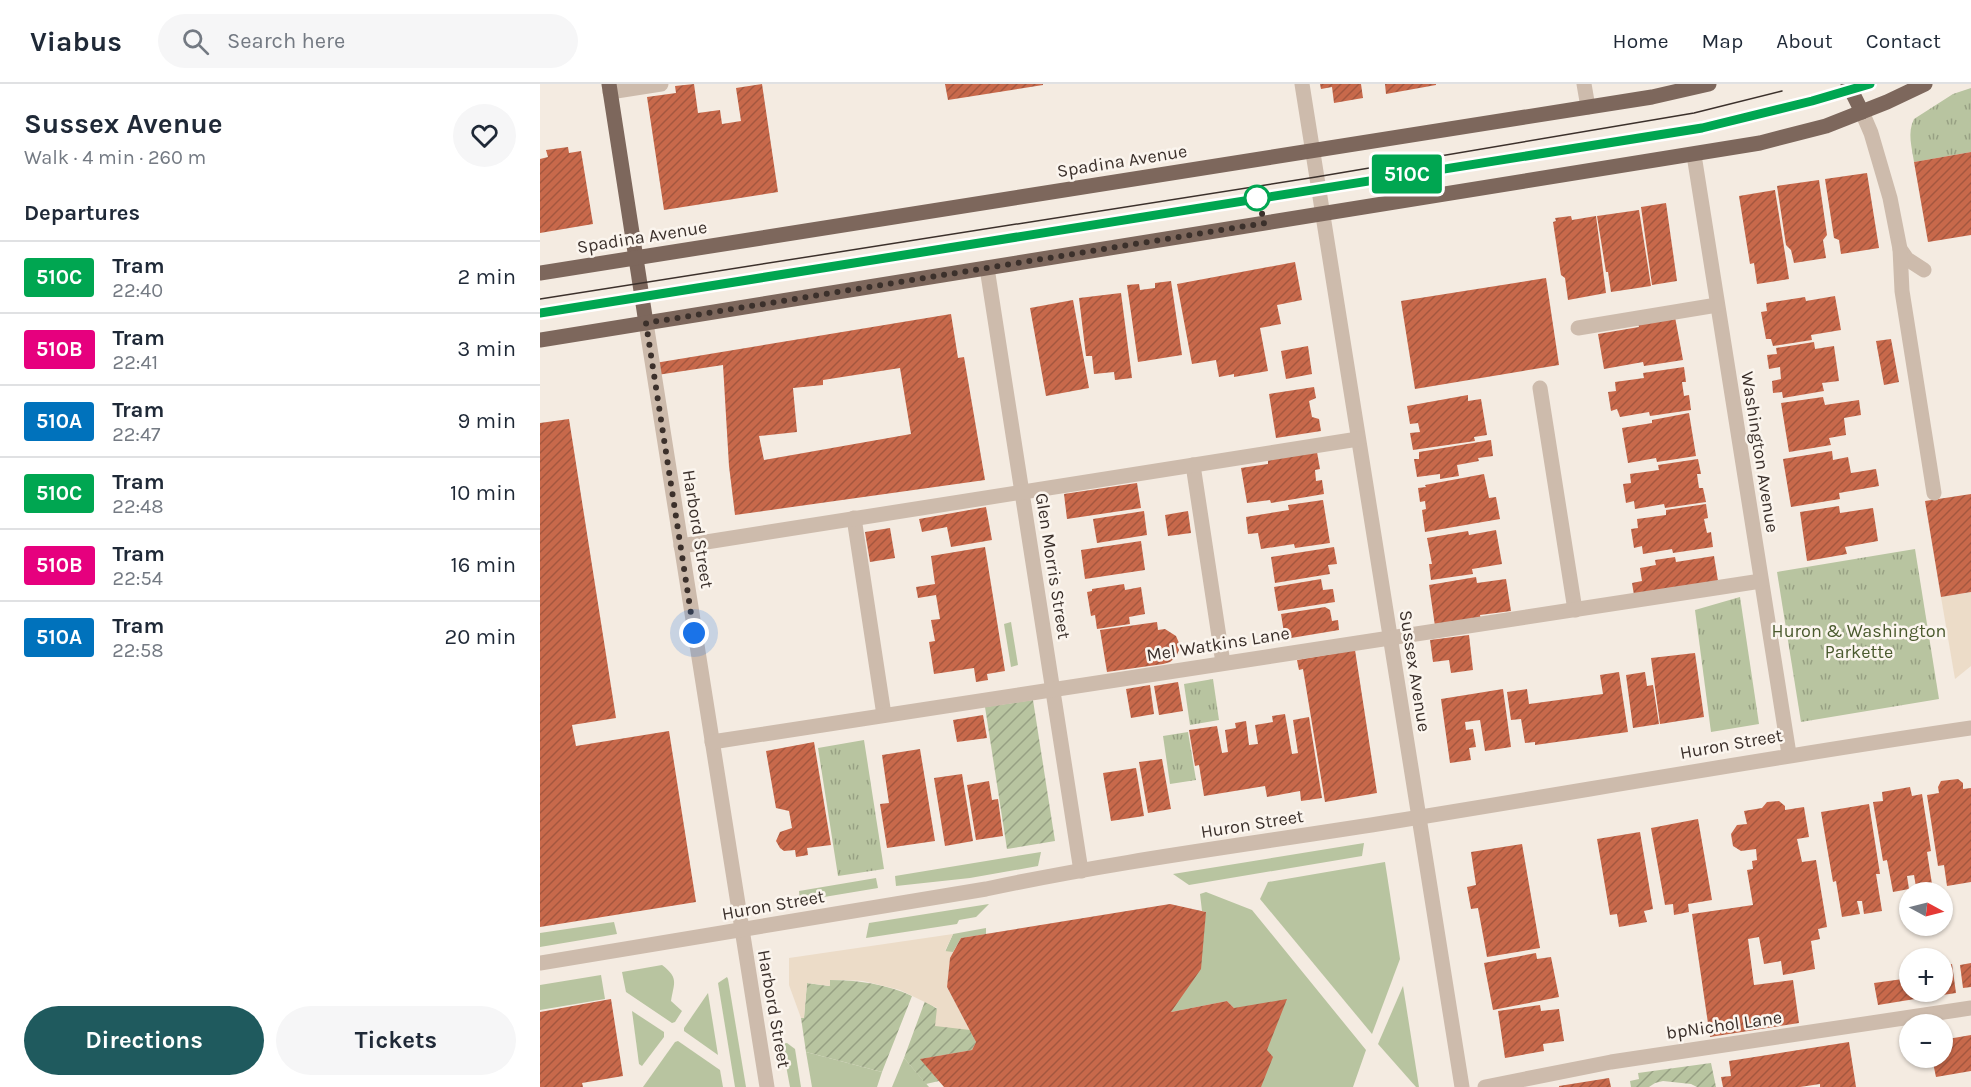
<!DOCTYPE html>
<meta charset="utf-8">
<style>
:root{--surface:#fff;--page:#f6f6f7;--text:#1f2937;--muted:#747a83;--line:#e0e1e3;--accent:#1f5a5e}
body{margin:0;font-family:Karla,sans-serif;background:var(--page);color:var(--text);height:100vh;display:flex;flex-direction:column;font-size:22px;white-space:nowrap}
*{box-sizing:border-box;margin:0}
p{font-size:20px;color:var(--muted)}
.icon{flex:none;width:33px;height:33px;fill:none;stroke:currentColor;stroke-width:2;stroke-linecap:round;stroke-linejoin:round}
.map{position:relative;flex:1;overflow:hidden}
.drawer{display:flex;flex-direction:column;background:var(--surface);width:540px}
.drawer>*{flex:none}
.badge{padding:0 12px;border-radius:4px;font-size:21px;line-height:39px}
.needle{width:39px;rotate:97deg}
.tools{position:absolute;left:1359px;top:798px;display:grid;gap:12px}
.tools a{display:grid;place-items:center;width:54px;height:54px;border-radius:50%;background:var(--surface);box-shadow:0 2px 4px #0004;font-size:30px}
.you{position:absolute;width:30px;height:30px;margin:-15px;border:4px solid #fff;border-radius:50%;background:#1a73e8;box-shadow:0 0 0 9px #1a73e833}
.map>.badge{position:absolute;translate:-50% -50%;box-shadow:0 0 0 3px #fff}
h2{padding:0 24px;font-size:22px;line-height:54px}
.round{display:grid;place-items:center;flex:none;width:63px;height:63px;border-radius:32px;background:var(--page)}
.overview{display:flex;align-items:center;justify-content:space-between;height:102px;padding:0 24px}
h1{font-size:28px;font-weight:700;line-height:45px}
.primary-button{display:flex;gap:12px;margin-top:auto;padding:12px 24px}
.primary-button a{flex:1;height:69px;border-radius:36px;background:var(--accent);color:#fff;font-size:24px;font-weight:700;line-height:69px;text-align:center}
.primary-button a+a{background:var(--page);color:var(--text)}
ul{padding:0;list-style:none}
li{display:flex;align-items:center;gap:18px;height:72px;padding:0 24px;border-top:2px solid var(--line)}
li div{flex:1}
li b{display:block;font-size:22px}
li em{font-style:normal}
li .badge{min-width:66px;font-weight:700;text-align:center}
header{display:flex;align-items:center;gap:36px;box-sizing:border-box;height:84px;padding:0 30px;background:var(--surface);border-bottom:2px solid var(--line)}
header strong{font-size:28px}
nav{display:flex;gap:33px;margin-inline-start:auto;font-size:21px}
.search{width:420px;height:54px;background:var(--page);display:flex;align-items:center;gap:15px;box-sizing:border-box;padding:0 21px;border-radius:33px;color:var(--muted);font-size:22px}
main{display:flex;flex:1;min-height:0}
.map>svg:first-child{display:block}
.grass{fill:#b8c4a0}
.park{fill:url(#park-tufts)}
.garden{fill:url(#garden-furrows)}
.plaza{fill:#ecdcc8}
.building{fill:url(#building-hatch);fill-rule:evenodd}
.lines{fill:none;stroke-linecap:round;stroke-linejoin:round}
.minor{stroke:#cdbbac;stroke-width:15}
.major{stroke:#7d675c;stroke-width:15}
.tram{stroke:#3b302b;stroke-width:1.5}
.line-casing{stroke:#fff;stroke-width:14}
.line{stroke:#00a651;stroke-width:9}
.walk{stroke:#3b302b;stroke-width:6;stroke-dasharray:0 10.8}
.stop-dot{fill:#fff;stroke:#00a651;stroke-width:3}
.labels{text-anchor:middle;stroke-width:5;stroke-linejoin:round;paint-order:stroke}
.street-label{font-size:18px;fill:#3b302b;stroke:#fbf5ee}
.park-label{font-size:18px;fill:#4a5a2e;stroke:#fbf5ee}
</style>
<header>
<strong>Viabus</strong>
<div class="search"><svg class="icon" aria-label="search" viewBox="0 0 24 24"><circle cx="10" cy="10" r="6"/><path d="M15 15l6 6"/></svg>Search here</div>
<nav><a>Home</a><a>Map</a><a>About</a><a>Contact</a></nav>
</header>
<main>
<section class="drawer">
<div class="overview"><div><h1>Sussex Avenue</h1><p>Walk · 4 min · 260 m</p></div><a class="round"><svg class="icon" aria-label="heart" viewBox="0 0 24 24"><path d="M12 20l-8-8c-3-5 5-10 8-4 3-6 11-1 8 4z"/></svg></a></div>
<h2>Departures</h2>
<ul>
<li><span class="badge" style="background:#00a651;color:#fff">510C</span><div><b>Tram</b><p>22:40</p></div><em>2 min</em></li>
<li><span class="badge" style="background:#e6007e;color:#fff">510B</span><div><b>Tram</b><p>22:41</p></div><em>3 min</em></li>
<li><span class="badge" style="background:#0072bc;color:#fff">510A</span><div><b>Tram</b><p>22:47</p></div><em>9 min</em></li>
<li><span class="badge" style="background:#00a651;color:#fff">510C</span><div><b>Tram</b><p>22:48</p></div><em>10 min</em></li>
<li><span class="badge" style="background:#e6007e;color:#fff">510B</span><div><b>Tram</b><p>22:54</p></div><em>16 min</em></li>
<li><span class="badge" style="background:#0072bc;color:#fff">510A</span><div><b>Tram</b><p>22:58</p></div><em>20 min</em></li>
</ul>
<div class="primary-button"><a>Directions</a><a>Tickets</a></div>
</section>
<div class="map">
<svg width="1431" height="1003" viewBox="0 0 1431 1003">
<defs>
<pattern id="park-tufts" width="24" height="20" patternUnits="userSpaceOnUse" patternTransform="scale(1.5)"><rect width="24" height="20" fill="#b8c4a0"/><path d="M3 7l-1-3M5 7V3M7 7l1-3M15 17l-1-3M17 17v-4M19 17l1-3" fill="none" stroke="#97a083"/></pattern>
<pattern id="garden-furrows" width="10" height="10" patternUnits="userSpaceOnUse" patternTransform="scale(1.5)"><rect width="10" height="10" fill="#b8c4a0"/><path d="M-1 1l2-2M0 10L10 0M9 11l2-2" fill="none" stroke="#97a083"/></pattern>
<pattern id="building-hatch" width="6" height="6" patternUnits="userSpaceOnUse" patternTransform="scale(1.5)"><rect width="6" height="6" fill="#c8694b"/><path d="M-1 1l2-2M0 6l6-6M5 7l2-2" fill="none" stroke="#a4573f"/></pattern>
</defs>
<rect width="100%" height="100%" fill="#f4ebe1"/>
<g class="grass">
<polygon points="471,538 478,581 471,583 464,540"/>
<polygon points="824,759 822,772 649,801 633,790"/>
<polygon points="501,768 498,782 430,794 356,802 355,792"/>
<polygon points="845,778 860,875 832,950 720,815 728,798"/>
<polygon points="336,794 338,804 260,817 259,807"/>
<polygon points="666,808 712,826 826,966 813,1003 721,1003 694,924 687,917 631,928 666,828 662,827 660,810"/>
<polygon points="449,820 436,833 419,836 417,840 326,854 329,839"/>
<polygon points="74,838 77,850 0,863 0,849"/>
<polygon points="446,844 446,850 421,854 413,868 405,868 413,850"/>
<path d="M122 881C139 894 134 898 131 917L142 927 135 938 132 939 86 908 82 888Z"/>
<polygon points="61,891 65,915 0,926 0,901"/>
<polygon points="187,893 188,895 206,1003 195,1003 178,899"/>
<polygon points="863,902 879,1003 876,1003 838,960"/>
<polygon points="168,909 178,971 144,947 144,944"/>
<polygon points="92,927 124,948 124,953 102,982 99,980"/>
<polygon points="138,957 180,986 183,1003 103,1003 135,958"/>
<polygon points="247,959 255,965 261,1003 250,1003 242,960"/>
<polygon points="266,968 342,988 337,1003 272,1003"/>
<polygon points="364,974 389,1003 352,1003"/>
</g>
<g class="park">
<path d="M1431 4V68L1374 78C1372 63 1367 49 1374 35L1413 10Z"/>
<polygon points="1375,465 1399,615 1261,638 1237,488"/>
<polygon points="1200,513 1219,640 1171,648 1155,526"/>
<polygon points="673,595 679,636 650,641 644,600"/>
<polygon points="648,648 656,696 630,700 623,652"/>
<polygon points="324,656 344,785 298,792 278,664"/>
</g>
<g class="garden">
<polygon points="493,616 515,757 467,765 445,623"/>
<path d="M290 896C318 896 346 900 372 912L342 988 266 968 261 934 264 933 267 899 289 902Z"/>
<polygon points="385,917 430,946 436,958 432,966 381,975 399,997 386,1000 364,974"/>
<polygon points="1171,979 1176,1003 1157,1003 1151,1000 1123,997 1115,999 1109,1003 1091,1003 1090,997 1099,995 1098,989"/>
</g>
<g class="plaza">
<polygon points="1431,508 1431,582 1415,595 1401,513"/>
<polygon points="413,850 405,867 413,868 410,874 407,903 430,946 395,942 397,924 360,906 323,897 305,896 290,896 290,902 267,899 264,934 261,934 249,901 249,874"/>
</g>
<g class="building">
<polygon points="154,0 158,29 180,26 182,40 201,37 196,4 222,0 238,108 124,126 107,13 136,9 135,2"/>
<polygon points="405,0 503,0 503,1 408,16"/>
<polygon points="780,0 821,0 823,14 794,19 792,3 781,5"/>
<polygon points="845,0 896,0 896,1 846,10"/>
<polygon points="28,63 29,69 41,67 53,140 0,149 0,75 8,73 6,66"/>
<polygon points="1431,68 1431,151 1388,158 1374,78"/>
<polygon points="1327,89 1339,164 1301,170 1299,156 1294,154 1285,95"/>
<polygon points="1279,96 1287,151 1283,156 1286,174 1254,179 1251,166 1246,161 1237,102"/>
<polygon points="1235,106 1249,195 1217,200 1214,179 1210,180 1199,112"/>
<polygon points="1126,119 1137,197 1112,201 1101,123"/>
<polygon points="1099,126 1111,202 1071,208 1068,188 1066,188 1057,132"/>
<polygon points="1031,132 1032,136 1056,132 1066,209 1028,216 1025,194 1021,191 1013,138 1016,137 1015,134"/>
<polygon points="755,178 762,216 737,221 741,240 720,244 728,287 694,293 694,290 679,293 676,276 652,280 637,200"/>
<polygon points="1006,194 1019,281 875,305 861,217"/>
<polygon points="631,197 642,271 598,278 587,201 599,200 600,206 615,204 615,199"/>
<polygon points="581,209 592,294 575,296 574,288 554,290 552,272 546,272 539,214"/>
<polygon points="1295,212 1301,246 1271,251 1272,256 1233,262 1231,255 1226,255 1221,228 1227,227 1226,219 1265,213 1266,217"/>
<polygon points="533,216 549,304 506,312 490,224"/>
<path d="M411 230 418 274 424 273 445 396 195 431 189 382 183 281 117 291 115 279ZM360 284 371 350 224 376 219 352 257 348 253 304 283 301V296Z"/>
<polygon points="1135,233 1143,276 1104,282 1103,278 1064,285 1058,250 1099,243 1098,240"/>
<polygon points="1351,255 1359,298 1344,301 1336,257"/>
<polygon points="1274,258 1275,265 1294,262 1299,297 1282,299 1284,307 1243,314 1242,308 1233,309 1232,297 1241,295 1240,283 1229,285 1227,271 1237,270 1236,264"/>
<polygon points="768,262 772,290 746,295 741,267"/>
<polygon points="1144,283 1146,298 1142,298 1144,312 1149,311 1151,326 1110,332 1109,328 1080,333 1077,325 1071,327 1068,308 1076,307 1075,298 1104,294 1103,289"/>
<polygon points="774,303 776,314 769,317 772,333 779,335 781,347 736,354 729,310"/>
<polygon points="928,311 928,317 941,315 947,351 934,353 935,357 873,366 870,349 880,348 878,339 870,340 867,322"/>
<polygon points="1283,313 1285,321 1319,316 1321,331 1304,334 1306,351 1289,354 1291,361 1249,368 1241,319"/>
<polygon points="1149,329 1156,372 1117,378 1116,374 1088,379 1082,344 1112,339 1112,336"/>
<polygon points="29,335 76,634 32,641 36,662 129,647 156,818 0,843 0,339"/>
<polygon points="951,356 953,372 938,374 939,377 917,381 919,392 900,395 900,390 877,393 874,375 879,375 879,368"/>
<polygon points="1292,367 1293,376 1308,373 1311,389 1336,385 1339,402 1299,409 1300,415 1251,423 1243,375"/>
<polygon points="777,368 780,385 775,386 776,397 782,396 784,410 731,419 730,416 707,419 701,384 728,380 728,376"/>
<polygon points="1158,375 1161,390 1157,390 1159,404 1163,404 1166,418 1125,424 1124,420 1095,425 1094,417 1086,419 1083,400 1091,399 1090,390 1119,386 1118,381"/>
<polygon points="944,390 949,414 956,413 960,435 885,448 882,426 886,425 885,417 880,418 878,404 886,403 885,401"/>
<polygon points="597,399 601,424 527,435 524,410"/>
<polygon points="1431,410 1431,508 1401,513 1385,417"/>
<polygon points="783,416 790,459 755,464 754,460 721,465 718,449 708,450 706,433 749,426 748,421"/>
<polygon points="1166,420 1168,434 1164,435 1167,449 1171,448 1173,463 1133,469 1132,465 1103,470 1102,462 1094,464 1091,445 1098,444 1097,435 1126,431 1126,426"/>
<polygon points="1299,422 1300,429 1333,424 1338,457 1305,463 1307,470 1267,477 1260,428"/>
<polygon points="446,423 452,456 411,463 407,443 382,448 379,435"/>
<polygon points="604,427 607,451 557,459 553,435"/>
<polygon points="648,427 651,449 628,452 625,431"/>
<polygon points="350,444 355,474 330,478 325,448"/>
<polygon points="956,446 962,480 932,485 933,490 891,496 889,480 892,480 887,454 928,447 929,451"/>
<polygon points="601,457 605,486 545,495 541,466"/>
<polygon points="445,463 465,587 447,590 448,596 436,598 434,584 394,590 389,558 395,557 391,536 400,535 396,511 378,514 376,503 395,500 391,472"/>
<polygon points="794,463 797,480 788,481 790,490 735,499 731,473"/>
<polygon points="1174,472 1178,497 1094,511 1092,499 1102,497 1100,484 1116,481 1115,476 1135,473 1136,478"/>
<polygon points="936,493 937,499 966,495 971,527 940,531 941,537 895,542 889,501"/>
<polygon points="781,495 783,506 793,505 795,518 738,527 734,503"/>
<polygon points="584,500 585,506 601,503 605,530 589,533 590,540 557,545 555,531 551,532 547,508 552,507 552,505"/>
<polygon points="785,523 790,526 792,537 798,536 799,546 745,555 741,530"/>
<polygon points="617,538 618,546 625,545 636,552 639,559 639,566 636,573 630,578 623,580 567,588 560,546"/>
<polygon points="929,551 933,586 911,589 909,576 893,578 890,556"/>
<polygon points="815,566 837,709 785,718 763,585 759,586 757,576"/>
<polygon points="1155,569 1164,633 1120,640 1111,574"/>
<polygon points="1079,588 1088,648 995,661 995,658 985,659 981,635 971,636 967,608 987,605 989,620 1063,610 1060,591"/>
<polygon points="1105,588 1107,602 1113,601 1119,640 1093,644 1086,591"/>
<polygon points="638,598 643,627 619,631 614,602"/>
<polygon points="610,601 614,630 591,634 586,605"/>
<polygon points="963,605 971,663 945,667 940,636 925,638 926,646 933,645 936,663 929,664 931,676 910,679 901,615"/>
<polygon points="745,630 752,670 758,669 753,636 769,633 782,714 761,717 760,707 727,713 725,702 664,712 659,681 655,682 649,646 677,642 682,669 688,668 685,646 696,644 695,639 706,637 709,661 718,660 715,641 733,638 732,632"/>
<polygon points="443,631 447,654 417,658 413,636"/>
<polygon points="274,658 291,761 267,764 268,771 256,773 255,766 244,767 240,764 236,757 240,748 252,744 249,727 236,724 226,667"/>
<polygon points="380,665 395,757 347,764 340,720 349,719 342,671"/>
<polygon points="622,675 631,725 608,729 599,678"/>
<polygon points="596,684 604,732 571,737 563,689"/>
<polygon points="422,690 433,757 405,762 394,694"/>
<polygon points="1418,695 1423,699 1423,705 1431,704 1431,798 1407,802 1404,781 1398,782 1387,711 1399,709 1398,703 1401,697"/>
<polygon points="449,697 452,716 458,715 463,752 436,756 427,701"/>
<polygon points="1370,703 1372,712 1382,710 1391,767 1387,768 1392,800 1376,803 1374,791 1367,792 1369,805 1353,808 1347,776 1343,777 1333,718 1343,717 1342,708"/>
<polygon points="1239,717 1245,722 1245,726 1264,723 1269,753 1257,755 1262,778 1276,776 1287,843 1278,845 1280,855 1271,857 1275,885 1243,891 1241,877 1224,880 1219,853 1208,855 1214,901 1253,896 1259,939 1170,953 1152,830 1213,821 1207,786 1213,785 1212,777 1217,776 1216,765 1201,767 1193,762 1191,750 1197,741 1207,740 1204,727 1222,724 1227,718"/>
<polygon points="1329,720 1340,790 1336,790 1342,827 1324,830 1322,817 1317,817 1320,830 1302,833 1296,797 1293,798 1281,728"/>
<polygon points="1158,735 1172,816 1148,820 1149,828 1134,831 1133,820 1125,821 1111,744"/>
<polygon points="1100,748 1113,825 1104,827 1107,838 1079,843 1077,830 1070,831 1057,755"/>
<polygon points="982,760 1000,864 947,873 938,824 931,825 927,803 936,801 931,768"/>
<polygon points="630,820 666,828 661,885 631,928 687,917 694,924 747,915 727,966 733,973 721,1003 404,1003 380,975 432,966 436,958 407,903 410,874 421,854"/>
<polygon points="996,869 997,875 1011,873 1019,913 953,926 944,879"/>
<polygon points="1431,879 1431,903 1423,904 1420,881"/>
<polygon points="1412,880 1416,909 1389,913 1388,908 1402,908 1402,882"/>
<polygon points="1370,894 1370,908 1379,908 1381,914 1338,921 1334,899"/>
<polygon points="71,915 83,992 42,999 43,1003 0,1003 0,928"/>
<polygon points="1000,921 1001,927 1019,925 1024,957 1003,960 1004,967 965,974 958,927"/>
<polygon points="1431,951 1431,987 1396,993 1392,974 1402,974 1402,956"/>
<polygon points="1309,958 1316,1003 1280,1003 1280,1000 1260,1003 1183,1003 1181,993 1191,992 1189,977"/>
<polygon points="1069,994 1071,1003 1019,1003 1019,1002"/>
</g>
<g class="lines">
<g class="minor">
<polyline points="762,0 922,1003"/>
<polyline points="1044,0 1048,23"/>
<polyline points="70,8 121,0"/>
<polyline points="1322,28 1331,49 1350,114 1360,165 1367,175 1384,186"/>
<polyline points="1154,71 1249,670"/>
<polyline points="1360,165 1362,207 1394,409"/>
<polyline points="447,184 541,787"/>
<polyline points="106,239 227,1003"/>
<polyline points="1038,244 1177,221"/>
<polyline points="1000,304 1035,526"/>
<polyline points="653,381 683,579"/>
<polyline points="314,434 344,631"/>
<polyline points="141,462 818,355"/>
<polyline points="172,658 1221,497"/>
<path d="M0 879 446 805C581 776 720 759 856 737 1048 706 1239 672 1431 644"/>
<polyline points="945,1003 1071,978 1431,924"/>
</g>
<g class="major">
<polyline points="69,0 106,239"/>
<polyline points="1308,0 1322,28"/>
<polyline points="0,189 1112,13 1169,0"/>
<polyline points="0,256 1220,59 1286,42 1347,18 1385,0"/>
</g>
<g class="tram">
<polyline points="0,215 776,93 1154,29 1242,7"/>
<polyline points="0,229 1162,44"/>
</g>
</g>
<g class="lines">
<g class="line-casing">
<polyline id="line" points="0,229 1162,44 1272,17 1330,0"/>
</g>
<use href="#line" class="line"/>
<polyline class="walk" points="154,549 106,239 725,139 717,114"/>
</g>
<circle class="stop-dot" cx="717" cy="114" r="12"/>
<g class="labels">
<g class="street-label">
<text transform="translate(582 77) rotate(-9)" y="6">Spadina Avenue</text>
<text transform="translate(102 153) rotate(-9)" y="6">Spadina Avenue</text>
<text transform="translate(1220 368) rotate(81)" y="6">Washington Avenue</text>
<text transform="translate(158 445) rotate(81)" y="6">Harbord Street</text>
<text transform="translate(513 482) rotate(81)" y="6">Glen Morris Street</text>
<text transform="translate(678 560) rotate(-9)" y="6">Mel Watkins Lane</text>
<text transform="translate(875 587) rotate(81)" y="6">Sussex Avenue</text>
<text transform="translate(1191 660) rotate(-10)" y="6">Huron Street</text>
<text transform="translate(712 740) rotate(-9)" y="6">Huron Street</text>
<text transform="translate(233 821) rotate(-10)" y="6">Huron Street</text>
<text transform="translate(234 925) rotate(80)" y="6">Harbord Street</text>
<text transform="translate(1184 941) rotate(-8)" y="6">bpNichol Lane</text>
</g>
<g class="park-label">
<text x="1319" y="553">Huron &amp; Washington<tspan x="1319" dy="21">Parkette</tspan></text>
</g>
</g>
</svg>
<div class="tools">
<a><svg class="needle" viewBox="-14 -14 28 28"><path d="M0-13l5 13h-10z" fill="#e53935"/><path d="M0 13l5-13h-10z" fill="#747a83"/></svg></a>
<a>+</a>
<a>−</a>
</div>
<div class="you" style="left:154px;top:549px"></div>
<b class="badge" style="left:867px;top:90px;background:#00a651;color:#fff">510C</b>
</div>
</main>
